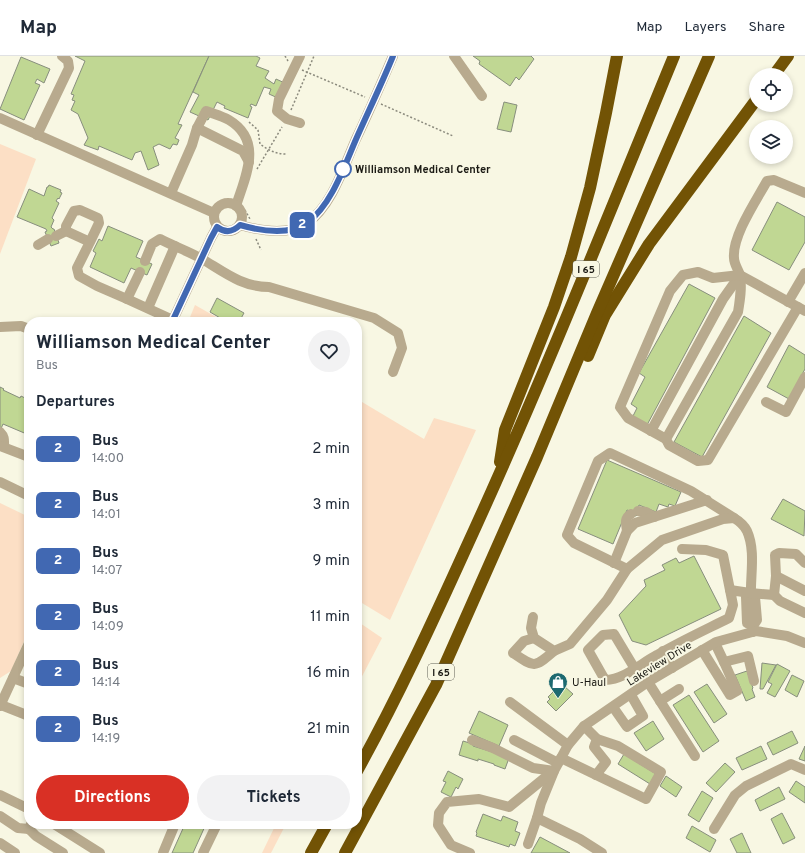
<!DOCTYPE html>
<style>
:root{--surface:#fff;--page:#f2f2f3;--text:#1f2937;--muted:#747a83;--line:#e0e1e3;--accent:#d93025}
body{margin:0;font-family:Overpass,sans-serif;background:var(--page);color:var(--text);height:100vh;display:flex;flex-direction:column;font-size:15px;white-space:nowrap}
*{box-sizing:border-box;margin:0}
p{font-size:13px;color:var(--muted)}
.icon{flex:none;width:22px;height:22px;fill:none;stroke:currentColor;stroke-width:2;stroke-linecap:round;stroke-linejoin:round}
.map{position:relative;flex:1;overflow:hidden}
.sheet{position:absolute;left:24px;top:261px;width:338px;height:512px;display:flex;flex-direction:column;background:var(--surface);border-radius:16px;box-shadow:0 2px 6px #0003}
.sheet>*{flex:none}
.badge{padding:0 8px;border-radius:6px;font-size:14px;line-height:26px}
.buttons{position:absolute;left:749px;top:12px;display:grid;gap:8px}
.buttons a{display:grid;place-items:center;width:44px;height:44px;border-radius:50%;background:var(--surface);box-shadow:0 2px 6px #0003;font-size:20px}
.map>.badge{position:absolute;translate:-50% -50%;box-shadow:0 0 0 2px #fff}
h2{padding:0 12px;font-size:15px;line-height:36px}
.round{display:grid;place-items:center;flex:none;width:42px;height:42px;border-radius:21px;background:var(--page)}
.head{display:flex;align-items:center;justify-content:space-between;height:68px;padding:0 12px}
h1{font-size:19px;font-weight:700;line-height:30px}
.action{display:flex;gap:8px;margin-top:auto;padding:8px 12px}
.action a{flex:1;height:46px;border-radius:24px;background:var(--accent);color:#fff;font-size:16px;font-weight:700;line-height:46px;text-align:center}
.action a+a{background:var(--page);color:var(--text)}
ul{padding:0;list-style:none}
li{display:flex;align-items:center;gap:12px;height:56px;padding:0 12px}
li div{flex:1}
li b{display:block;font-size:15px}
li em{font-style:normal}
li .badge{min-width:44px;font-weight:700;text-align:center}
header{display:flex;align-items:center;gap:24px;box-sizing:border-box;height:56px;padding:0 20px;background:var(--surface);border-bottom:1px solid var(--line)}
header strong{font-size:19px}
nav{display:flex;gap:22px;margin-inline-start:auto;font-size:14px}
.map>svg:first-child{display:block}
.green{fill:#fcdfc5}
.building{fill:#c0d793;stroke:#878e7d}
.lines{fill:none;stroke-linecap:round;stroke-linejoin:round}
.path{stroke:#8b8a7d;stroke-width:1.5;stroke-dasharray:2 2;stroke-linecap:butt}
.minor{stroke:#b8aa8e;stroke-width:10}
.highway{stroke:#725305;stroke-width:12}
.line-casing{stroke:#fff;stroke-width:9}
.line{stroke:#4168b2;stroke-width:6}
.stop-dot{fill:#fff;stroke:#4168b2;stroke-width:2}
.labels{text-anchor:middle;stroke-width:4;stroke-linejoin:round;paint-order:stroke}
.shield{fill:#f8f7e3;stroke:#5d5c52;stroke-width:1}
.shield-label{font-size:10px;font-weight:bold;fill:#1b1a14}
.stop-label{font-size:11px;font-weight:bold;fill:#1b1a14;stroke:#f8f7e3;text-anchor:start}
.street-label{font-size:11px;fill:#1b1a14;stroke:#f8f7e3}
.poi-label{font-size:11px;fill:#1b1a14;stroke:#f8f7e3;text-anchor:start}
</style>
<header>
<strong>Map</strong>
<nav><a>Map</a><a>Layers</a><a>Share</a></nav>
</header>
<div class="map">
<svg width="805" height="797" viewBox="0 0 805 797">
<rect width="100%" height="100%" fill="#f8f7e3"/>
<g class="green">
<polygon points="0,88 36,103 0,198"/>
<polygon points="195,249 225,266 188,266"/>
<polygon points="357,343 424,383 434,362 476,374 390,564 357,544"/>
<polygon points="0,447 29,461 29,574 11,615 0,622"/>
<polygon points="357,565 382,582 357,630"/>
<polygon points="276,768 286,768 271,797 262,797"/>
</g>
<g class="building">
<polygon points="75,0 209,0 178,68 182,69 175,82 179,84 177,89 173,88 170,93 159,88 153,91 159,109 148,114 141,95 135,97 132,104 99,90 98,94 84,89 88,82 78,58 71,54 75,45 72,44 74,39 71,38 85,5"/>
<polygon points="209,0 256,0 260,2 256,10 269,15 265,22 274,28 276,23 287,28 280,43 269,38 271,33 264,31 256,50 251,48 250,50 252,51 248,62 224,52 225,50 217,46 208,64 190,56 199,39 193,36"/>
<polygon points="473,0 531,0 534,3 519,24 516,21 510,30 479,8 480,5"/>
<polygon points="21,1 50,13 44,27 37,23 35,27 40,29 24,64 0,53"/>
<polygon points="504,46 517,49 511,76 497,73"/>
<polygon points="49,129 61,134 60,136 62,137 59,143 58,142 56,145 59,147 52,162 54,164 51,171 53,173 54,173 59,187 51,190 45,176 47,175 46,173 17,161 29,133 44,140 47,131 48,131"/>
<polygon points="777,146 805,161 805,186 789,214 752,194"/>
<polygon points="108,170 143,185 136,201 152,208 147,219 131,212 124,227 90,211 96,197 93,195 99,183 102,185"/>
<polygon points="689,228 715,242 647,369 632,362 637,352 631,348 645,321 639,317"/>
<polygon points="217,242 244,257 239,266 227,266 210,256"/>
<polygon points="744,260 771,277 702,401 674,386"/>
<polygon points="789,289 805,299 805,313 789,343 767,331"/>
<polygon points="0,331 4,333 3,334 20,342 21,340 29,344 29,379 3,368 0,375"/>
<polygon points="607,404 681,436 675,450 669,448 668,451 659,448 656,456 639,449 638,452 640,458 633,461 630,455 627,454 613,488 578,473"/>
<polygon points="783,443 805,455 804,480 771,463"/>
<polygon points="694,500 721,553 646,589 632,585 619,559 646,530 644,524 665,514 662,509 676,502 679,507"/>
<polygon points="762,607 776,609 763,633 760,633"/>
<polygon points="777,608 790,615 775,641 767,637 772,628 768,626"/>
<polygon points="747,615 753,632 752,633 755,641 746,645 735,619"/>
<polygon points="792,619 804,625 797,641 785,634"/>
<polygon points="707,628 727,658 714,667 694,636"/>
<polygon points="564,630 573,638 556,655 547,646 550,643 548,641 557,632 559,635"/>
<polygon points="689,639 719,685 703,696 673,649"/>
<polygon points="479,655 508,669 499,690 469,677"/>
<polygon points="653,665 664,683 646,695 634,677"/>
<polygon points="792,675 798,687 773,699 767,687"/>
<polygon points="463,685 473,688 473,690 499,698 509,702 505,713 494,709 494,708 478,703 478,705 459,699"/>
<polygon points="761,690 767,703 742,714 736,702"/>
<polygon points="805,690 805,705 799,703"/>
<polygon points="624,698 656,718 650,728 618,708"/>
<polygon points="725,707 735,716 716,736 706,727"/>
<polygon points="448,715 463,723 458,733 456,731 451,741 441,736 446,726 443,725"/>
<polygon points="666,720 682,731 676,741 660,730"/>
<polygon points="796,725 805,731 805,747 789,736"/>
<polygon points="779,731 785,743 760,755 755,744"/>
<polygon points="702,735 713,742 699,766 688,759"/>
<polygon points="782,757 795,782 783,788 771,763"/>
<polygon points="483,758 501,765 503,760 518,766 515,775 520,777 515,790 510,788 509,791 476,780 477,777 476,776"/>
<polygon points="185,768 206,768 193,797 172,797"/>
<polygon points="692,770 716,784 710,796 686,782"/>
<polygon points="742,777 751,797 737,797 730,783"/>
<polygon points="540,781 570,797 531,797"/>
</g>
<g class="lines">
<g class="path">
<polyline points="285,0 288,5"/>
<polyline points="302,14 365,41"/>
<polyline points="381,48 453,80"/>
<polyline points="291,54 314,0"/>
<path d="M249 66 258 74 260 88C268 94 276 98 286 98"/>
<polyline points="257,113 282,71"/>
<polyline points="245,154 250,163"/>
<polyline points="256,183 261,194"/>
</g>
<g class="minor">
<polyline points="454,0 482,40"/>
<polyline points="0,62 214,157"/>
<polyline points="300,67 287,63 277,55 279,43 300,0"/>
<polyline points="197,72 243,95 249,106"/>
<polyline points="37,79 69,12 68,5 62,0"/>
<path d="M171 137 192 89 197 72 206 55C214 58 222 60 229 64 264 85 245 121 236 150"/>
<circle cx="228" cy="161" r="14"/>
<path d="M240 169C261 175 288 180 307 167 332 150 344 110 356 83 369 56 381 28 393 0"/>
<polyline points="56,180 66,175"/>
<polyline points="90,186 99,167 98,162 80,154 74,155 66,170 66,175 90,186 77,212 79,220 97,230 127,243"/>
<polyline points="38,189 48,183"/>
<path d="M145 205 152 188 160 183C173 190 188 195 202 203 224 216 242 231 269 231L374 262 398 277 402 292 393 316"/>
<polyline points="140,216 127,243 173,264"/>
<polyline points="740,219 805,255"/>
<polyline points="788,246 805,217"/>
<path d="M798 251 708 404 698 405 669 389 666 383 738 256C740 244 742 232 740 219 738 213 734 208 734 202 732 180 756 145 767 125L774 124 805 137"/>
<polyline points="148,252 175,190"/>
<polyline points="172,266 211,182 217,171"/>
<polyline points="0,271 21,270 29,273"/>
<polyline points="766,346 786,356 805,321"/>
<polyline points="651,375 723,243 740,219"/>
<path d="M0 376C5 381 4 385 4 391"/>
<polyline points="666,383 628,362 620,351 670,235 683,219 698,216 713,222 740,219"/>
<polyline points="0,390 29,401"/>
<polyline points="0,426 29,440"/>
<polyline points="638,455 646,456 654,461"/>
<path d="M627 475C626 468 624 462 631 458"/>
<polyline points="682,493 706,494 723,499 730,534"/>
<polyline points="614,507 627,475 635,467 707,444"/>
<polyline points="627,513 574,487 567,479 598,405 610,397 691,435 734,462"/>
<polyline points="776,520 805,535"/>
<polyline points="774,539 776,520 775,499 779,497 796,498 805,507"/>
<path d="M533 561 531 572 534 582 554 595 570 588 607 544 627 513 662 484 723 463 734 462C739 465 744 469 747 475 756 495 750 520 751 541"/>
<polyline points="753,570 747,567 746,541 755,541 757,564 753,570 753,576"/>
<path d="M534 582 524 585 513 597C535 612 534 612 554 595"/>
<polyline points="715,587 724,606 748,600 754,625"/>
<polyline points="702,594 730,639 737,635 724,606"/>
<polyline points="663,595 672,612"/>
<path d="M635 613 614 578 603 579 588 594 605 624C625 623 640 608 657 599 681 585 705 574 729 562L733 549 730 534 750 537 774 539 780 545 805 557"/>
<polyline points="13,622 29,628"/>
<polyline points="648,626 695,700"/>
<polyline points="660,645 679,633"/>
<polyline points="510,646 568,689"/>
<polyline points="1,649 29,660"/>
<polyline points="0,650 29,587"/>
<polyline points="613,651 627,671 643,660 631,639"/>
<polyline points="472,684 493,692 533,712 554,715"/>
<polyline points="514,684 558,707"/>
<polyline points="561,702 646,743 661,716 618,690 597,683 584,670"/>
<polyline points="596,719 606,706 594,691 597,683"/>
<polyline points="0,739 29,753"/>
<polyline points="0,760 18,772 29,773 31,768"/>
<polyline points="537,762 580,783 602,797"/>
<polyline points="54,768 100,797"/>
<polyline points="29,773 36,780 63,797"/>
<polyline points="714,773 735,739 746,730 791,708 805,714"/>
<polyline points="0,787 15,797"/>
<polyline points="528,788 537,762 541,747 554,715 568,689 584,670 648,626 716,586 756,575 787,580 805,587"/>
<polyline points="163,797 175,768"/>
<polyline points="203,797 217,768"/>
<polyline points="470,797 451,789 438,769 439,757 447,746 479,743 509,751 552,716"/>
</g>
<g class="highway">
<polyline points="774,19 788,0"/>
<polyline points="588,300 605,259 649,188 756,44"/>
<polyline points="500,406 505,374 554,251 571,201 590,132 606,57 617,0"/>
<path d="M357 715C397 643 432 567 466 492 540 331 606 165 674 0"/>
<polyline points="311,797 327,768"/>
<polyline points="345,797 436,629 537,401 597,257 709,0"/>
</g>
</g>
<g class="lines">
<g class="line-casing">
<path id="line" d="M172 266 211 182 217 171C225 177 233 176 240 169 261 175 288 180 307 167 332 149 345 108 357 81 369 54 382 27 393 0"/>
</g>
<use href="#line" class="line"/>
</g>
<defs>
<g id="shop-pin" transform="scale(1)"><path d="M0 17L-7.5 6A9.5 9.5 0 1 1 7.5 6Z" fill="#1d6970" stroke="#f8f7e3"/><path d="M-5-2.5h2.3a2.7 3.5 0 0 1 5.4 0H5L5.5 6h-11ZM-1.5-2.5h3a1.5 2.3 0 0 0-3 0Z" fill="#fff"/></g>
</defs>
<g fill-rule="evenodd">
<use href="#shop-pin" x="558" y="626"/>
</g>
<circle class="stop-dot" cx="343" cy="113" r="8"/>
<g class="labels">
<g class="shield">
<rect x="573" y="205" width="26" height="16" rx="3"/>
<rect x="428" y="608" width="26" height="16" rx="3"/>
</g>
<g class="shield-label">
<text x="586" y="217">I 65</text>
<text x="441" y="620">I 65</text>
</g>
<g class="stop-label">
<text x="355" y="117">Williamson Medical Center</text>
</g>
<g class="street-label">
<text transform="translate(659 607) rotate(-32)" y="4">Lakeview Drive</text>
</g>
<g class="poi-label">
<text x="572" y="630">U-Haul</text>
</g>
</g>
</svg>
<div class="buttons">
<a><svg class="icon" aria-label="locate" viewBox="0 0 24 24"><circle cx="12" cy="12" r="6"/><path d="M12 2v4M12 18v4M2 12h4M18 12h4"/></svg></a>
<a><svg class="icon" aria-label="layers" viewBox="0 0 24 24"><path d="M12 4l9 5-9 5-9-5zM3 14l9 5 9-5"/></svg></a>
</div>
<b class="badge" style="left:302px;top:169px;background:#4168b2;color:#fff">2</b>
<section class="sheet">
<div class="head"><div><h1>Williamson Medical Center</h1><p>Bus</p></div><a class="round"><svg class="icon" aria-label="heart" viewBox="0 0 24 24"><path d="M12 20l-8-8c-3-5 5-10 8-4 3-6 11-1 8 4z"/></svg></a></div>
<h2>Departures</h2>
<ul>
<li><span class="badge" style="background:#4168b2;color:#fff">2</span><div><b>Bus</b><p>14:00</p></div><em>2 min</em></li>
<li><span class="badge" style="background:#4168b2;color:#fff">2</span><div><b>Bus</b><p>14:01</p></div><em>3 min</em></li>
<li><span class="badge" style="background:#4168b2;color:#fff">2</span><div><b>Bus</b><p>14:07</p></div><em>9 min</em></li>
<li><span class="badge" style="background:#4168b2;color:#fff">2</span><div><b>Bus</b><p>14:09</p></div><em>11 min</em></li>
<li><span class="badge" style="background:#4168b2;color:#fff">2</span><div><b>Bus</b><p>14:14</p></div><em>16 min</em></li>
<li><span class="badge" style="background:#4168b2;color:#fff">2</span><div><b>Bus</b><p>14:19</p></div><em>21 min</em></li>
</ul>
<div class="action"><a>Directions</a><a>Tickets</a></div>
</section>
</div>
